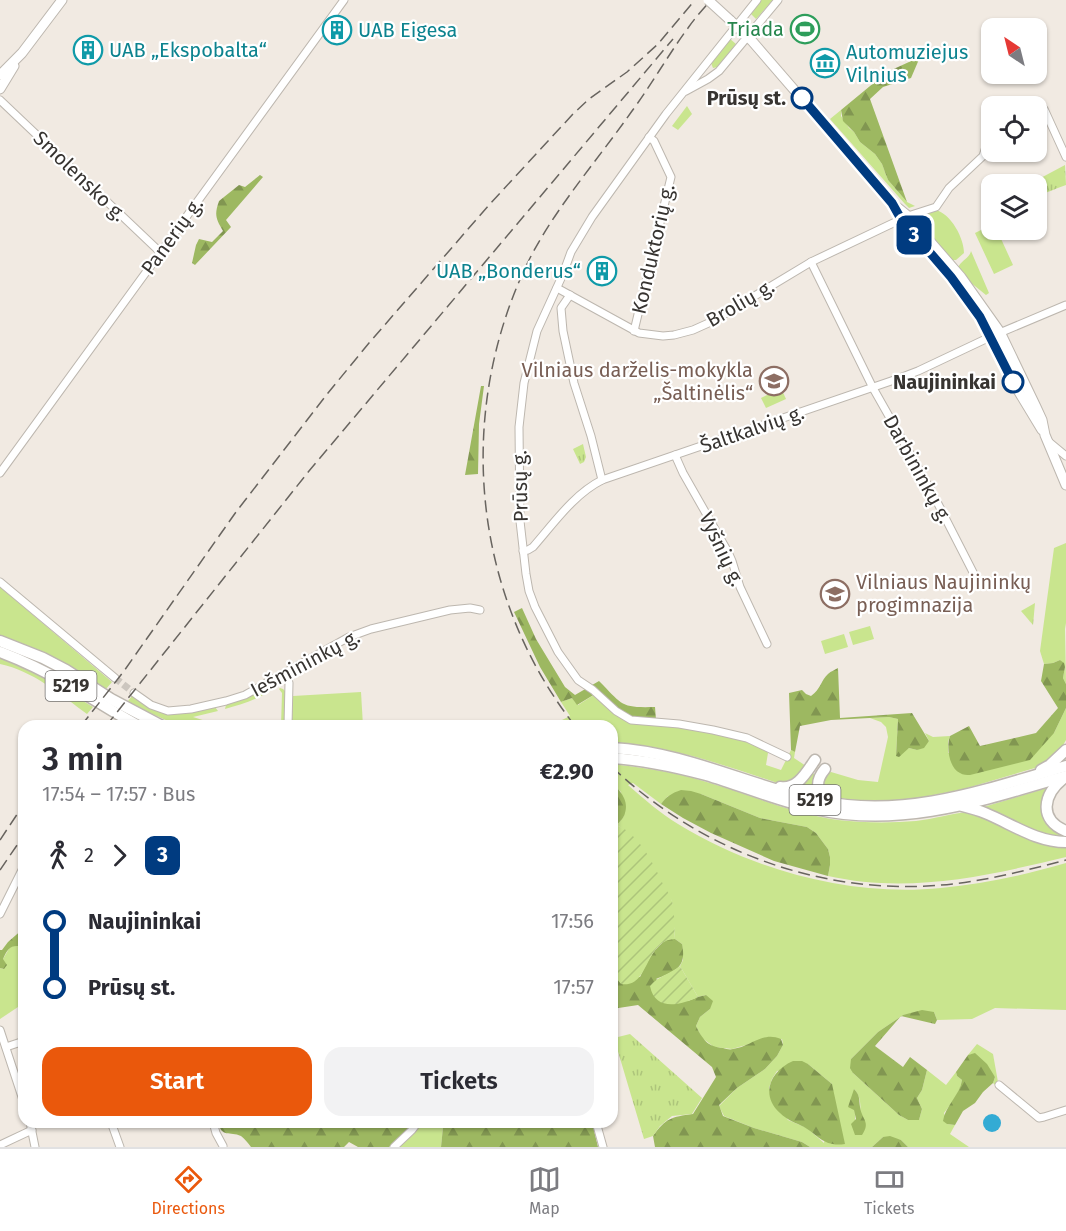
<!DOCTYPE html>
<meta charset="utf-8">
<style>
:root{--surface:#fff;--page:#f2f2f3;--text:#2b2b33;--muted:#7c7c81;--line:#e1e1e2;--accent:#ea580c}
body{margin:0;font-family:"Fira Sans",sans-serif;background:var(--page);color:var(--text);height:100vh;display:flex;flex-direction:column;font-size:22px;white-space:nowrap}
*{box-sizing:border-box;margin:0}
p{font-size:20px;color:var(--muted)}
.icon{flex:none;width:33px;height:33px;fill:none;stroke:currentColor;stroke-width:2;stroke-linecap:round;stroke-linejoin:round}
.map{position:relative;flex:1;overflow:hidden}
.panel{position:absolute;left:18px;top:720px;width:600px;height:408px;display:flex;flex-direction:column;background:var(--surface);border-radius:18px;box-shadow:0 2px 4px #0004}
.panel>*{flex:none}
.badge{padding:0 12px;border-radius:9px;font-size:21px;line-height:39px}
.needle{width:39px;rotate:325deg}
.controls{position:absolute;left:981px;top:18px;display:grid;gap:12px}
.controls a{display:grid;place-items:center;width:66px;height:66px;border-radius:12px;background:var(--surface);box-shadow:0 2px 4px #0004;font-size:30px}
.map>.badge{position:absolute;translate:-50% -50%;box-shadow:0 0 0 3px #fff}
.legs{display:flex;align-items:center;gap:9px;height:66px;padding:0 24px;font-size:20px}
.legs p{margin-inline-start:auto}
.head{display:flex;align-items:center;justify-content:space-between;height:102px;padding:0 24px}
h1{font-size:33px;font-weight:600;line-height:45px}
.action{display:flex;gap:12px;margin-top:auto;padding:12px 24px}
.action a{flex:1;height:69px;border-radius:18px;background:var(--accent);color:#fff;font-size:24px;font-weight:600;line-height:69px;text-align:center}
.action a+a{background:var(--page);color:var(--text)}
ul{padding:0 24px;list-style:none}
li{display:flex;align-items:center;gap:21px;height:66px;font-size:22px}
li i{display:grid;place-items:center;width:9px;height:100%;margin:0 8px;background:currentColor}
li i::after{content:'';width:15px;height:15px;margin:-8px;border:4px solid;border-radius:50%;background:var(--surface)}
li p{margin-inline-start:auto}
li:first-child i{background:linear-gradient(#0000 50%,currentColor 0)}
li:last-child i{background:linear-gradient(currentColor 50%,#0000 0)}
.dock{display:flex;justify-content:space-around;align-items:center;height:84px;border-top:2px solid var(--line);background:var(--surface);font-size:16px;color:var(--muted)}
.dock a{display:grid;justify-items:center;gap:3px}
.dock .active{color:var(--accent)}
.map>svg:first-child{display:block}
.grass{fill:#c9e58e;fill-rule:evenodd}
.forest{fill:url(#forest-firs)}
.park{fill:url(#park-tufts)}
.garden{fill:url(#garden-furrows)}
.water{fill:#33abd4}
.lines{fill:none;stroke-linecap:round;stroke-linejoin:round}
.minor-tunnel{stroke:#ccc6bf;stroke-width:7;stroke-dasharray:7 3.5;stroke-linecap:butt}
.minor-casing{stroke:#bdb7af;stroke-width:9}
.major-casing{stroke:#bdb7af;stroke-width:11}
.highway-casing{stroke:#bdb7af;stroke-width:13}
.minor{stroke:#fff;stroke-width:7}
.major{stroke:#fff;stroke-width:9}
.highway{stroke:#fff;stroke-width:10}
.rail{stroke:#68645f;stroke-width:1.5;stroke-dasharray:12 6;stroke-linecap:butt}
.major-bridge-casing{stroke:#bdb7af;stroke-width:11;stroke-linecap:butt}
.major-bridge{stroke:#fff;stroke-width:9}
.line-1-casing{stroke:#fff;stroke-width:14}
.line-1{stroke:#003b80;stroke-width:9}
.stop-1-dot{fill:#fff;stroke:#003b80;stroke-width:3}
.labels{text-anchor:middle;stroke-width:4.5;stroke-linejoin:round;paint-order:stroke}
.shield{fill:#fff;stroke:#73716f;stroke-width:1.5}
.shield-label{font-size:18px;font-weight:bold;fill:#373431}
.leisure-label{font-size:20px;fill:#27864d;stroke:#fff;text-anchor:end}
.culture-label{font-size:20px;fill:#0d838f;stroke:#fff;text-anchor:start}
.stop-label{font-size:20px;font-weight:bold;fill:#373431;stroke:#fff;text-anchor:end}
.street-label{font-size:20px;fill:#373431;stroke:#fff}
.education-label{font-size:20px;fill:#785e54;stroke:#fff;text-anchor:end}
</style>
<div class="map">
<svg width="1066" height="1147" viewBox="0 0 1066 1147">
<defs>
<pattern id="forest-firs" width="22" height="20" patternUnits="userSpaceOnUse" patternTransform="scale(1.5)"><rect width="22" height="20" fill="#9db861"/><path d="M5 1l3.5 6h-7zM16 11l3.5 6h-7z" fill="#819651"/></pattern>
<pattern id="park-tufts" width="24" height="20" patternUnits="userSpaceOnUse" patternTransform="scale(1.5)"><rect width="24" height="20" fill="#c9e58e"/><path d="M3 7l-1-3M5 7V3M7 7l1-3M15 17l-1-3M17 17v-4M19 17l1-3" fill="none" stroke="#adc57b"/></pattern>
<pattern id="garden-furrows" width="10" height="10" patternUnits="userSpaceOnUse" patternTransform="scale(1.5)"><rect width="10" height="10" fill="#c9e58e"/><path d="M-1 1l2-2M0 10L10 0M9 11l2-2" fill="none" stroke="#adc57b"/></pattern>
</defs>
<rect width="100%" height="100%" fill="#f1eae2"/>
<g class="grass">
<polygon points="761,0 773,0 756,19 750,13"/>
<polygon points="729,38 736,44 718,67 713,68 711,63"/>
<polygon points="841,110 841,116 849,128 854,132 860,142 875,154 882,164 888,180 907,202 915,206 909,208 905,204 830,119"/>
<path d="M936 210C951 214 964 238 964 253L956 260H952L918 223 927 216 921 213Z"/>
<polygon points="991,225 992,230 997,230 1013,265 994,274 975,233"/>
<path d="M971 251 989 293 986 295 965 278 958 268C960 261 969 259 971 251Z"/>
<polygon points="781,388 786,399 766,408 761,398"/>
<polygon points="1066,543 1066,623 1065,629 1066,684 1063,678 1065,667 1060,660 1053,663 1044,664 1040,651 1054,548"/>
<polygon points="0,587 112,682 106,689 44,652 0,635"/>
<polygon points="870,626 874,639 853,645 849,632"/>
<polygon points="844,634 848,647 825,654 821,641"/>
<path d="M0 658 45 678 93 707 87 714C60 694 33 671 0 664Z"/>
<path d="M276 683 277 685C264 698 242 704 225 709L226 705 247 698Z"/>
<polygon points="280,688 283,689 286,692 285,726 281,726 282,693 279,689"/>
<path d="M600 691 613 705 656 720 749 742 766 750 768 753 766 765 781 770 791 750 795 752 794 758 806 766 798 777 783 785C727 766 671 746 612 742V726H542L562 720 570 716 561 702 572 698 578 705Z"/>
<polygon points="361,692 363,726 291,726 293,696"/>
<path d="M132 696C163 720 179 716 215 707L218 711 193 717 209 722 231 726H179L139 708 128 701Z"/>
<polygon points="1066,708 1066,740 1062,747 1045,765 964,789 918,798 891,801 864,801 829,797 825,794 821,779 828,773 831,772 858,780 878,782 888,737 886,727 881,722 870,718 889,717 898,719 896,756 909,748 917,750 929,741 925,733 933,737 950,736 948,742 948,753 1054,733"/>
<path d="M612 764C639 767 667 771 693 778 742 791 788 813 838 820 864 823 891 823 916 821 934 819 952 813 970 812L1066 846V857C987 876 909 894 828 876L830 865V857L828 849 816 833 807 827 760 818 701 794 668 796 661 804 633 783 628 785C644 799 660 813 678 824 755 871 851 897 941 888 983 884 1025 875 1066 863V1010L995 1008 972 1019 937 1020 934 1012 903 1015 878 1032 851 1059 853 1073 899 1115 908 1120H919L922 1109 917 1098 922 1090 927 1070 946 1085 956 1072 957 1076 962 1080C961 1091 951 1104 944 1113L947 1124 955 1125 950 1134 969 1147H908L901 1140 883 1137 872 1147H810L802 1142 754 1128 724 1116 719 1106 737 1088 765 1069 777 1056 783 1045 782 1039 746 1045 732 1049 714 1047 702 1038 696 1026 700 1017 710 1009 706 995 698 997 680 966 683 960 682 944 675 939 672 901 627 832 617 825 624 816 621 792 612 784ZM808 1064 832 1084 824 1143 807 1128 788 1120 769 1088 772 1079 777 1071ZM854 1089C866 1102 858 1120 855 1135 856 1120 854 1105 854 1089Z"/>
<polygon points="810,772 816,775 819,795 795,789"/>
<polygon points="1047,788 1044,793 1042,808 1066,835 1066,839 1052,838 980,808"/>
<path d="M16 945 24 947V983C18 990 17 997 21 1005L0 1019V968L4 969 3 959 10 947Z"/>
<polygon points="977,1044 993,1054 998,1082 997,1087 993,1083 995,1077 975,1054 968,1055"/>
<polygon points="414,1122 448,1122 443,1127 441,1147 389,1147"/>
</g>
<g class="forest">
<polygon points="920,57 911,78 883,87 870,99 907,202 888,180 882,164 875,154 860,142 854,132 843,121 841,110 887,72"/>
<path d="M260 175 263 177 226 220 231 227 195 265 192 263 196 245 199 239 212 242 223 231C216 219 214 215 219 201L239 185 245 187Z"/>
<polygon points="481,386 484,386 479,424 478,474 465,475"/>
<path d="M522 608 536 639 565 687 575 695 599 681C623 705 620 708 655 707L656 720 631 716 613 705 600 691 577 705 572 698 561 702 540 667 514 612Z"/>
<path d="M1060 660 1064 663 1065 667 1063 678 1066 684V708L1054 733 1030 760 970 775C967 775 963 775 960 773 949 768 946 747 950 736L969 726 980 746 1036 733 1058 708 1041 681 1044 664 1053 663Z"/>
<path d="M838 668 840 718 912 713 929 741 924 748 917 750 909 748 899 757 896 756 898 719 889 717 831 720 800 726 795 752 791 750 789 693 802 690 806 694 811 696C821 689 821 680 828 674 831 671 835 670 838 668Z"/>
<path d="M612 784C621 790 629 802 625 813 624 818 620 821 617 825L612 824Z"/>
<path d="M681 790 691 791 701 794 760 818 807 827 816 833 828 849 830 857V865L828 876 774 861 711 833 683 818 661 804C667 796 672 793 681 790Z"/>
<path d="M24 928V947C11 944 8 948 3 959L7 965 4 969 0 968V950H2L8 942Z"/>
<path d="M668 939H675L682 944C687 968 675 971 656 979L688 1001 698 997 706 995 713 1001 710 1009 700 1017 696 1026C703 1040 708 1047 723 1048 726 1049 730 1050 733 1049 751 1047 762 1031 781 1039L783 1045 777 1056 765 1069 737 1088 719 1105 723 1116 754 1128 802 1142 810 1147H655L653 1136C666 1118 671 1117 693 1114L716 1077 712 1067 638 1005 612 1009V973L615 978 640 977C647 962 654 947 668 939Z"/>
<polygon points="922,1010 934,1012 937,1020 935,1024 901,1016 875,1046 903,1067 910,1057 927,1070 922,1090 917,1098 922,1109 919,1120 908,1120 899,1115 853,1073 850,1068 851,1059 878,1032 903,1015"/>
<path d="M975 1053 987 1064 995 1077 993 1083 983 1092 975 1103 963 1111 955 1125 947 1124 943 1121C945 1106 960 1095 962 1080L957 1076 956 1072 968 1055Z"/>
<path d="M793 1061H802L808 1064 832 1084 845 1144C824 1147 819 1136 804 1127 796 1123 787 1120 780 1113 760 1095 770 1071 793 1061Z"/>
<path d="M854 1089C860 1095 859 1099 860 1107 862 1120 871 1122 862 1135H855L851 1124 856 1119 854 1110 848 1107Z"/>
<path d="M218 1122H414L389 1147H358L349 1142 344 1147H251C248 1143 245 1139 241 1136 230 1131 221 1138 218 1122Z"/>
<polygon points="448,1122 592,1122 598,1147 441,1147 443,1127"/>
<polygon points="890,1136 901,1140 908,1147 872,1147 883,1137"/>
</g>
<g class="park">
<polygon points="687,106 692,114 678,130 672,126"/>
<path d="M1065 165 1066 185C1056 189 1046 192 1037 197L1038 184 1035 181Z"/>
<polygon points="583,444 586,457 584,462 580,464 573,449"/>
<polygon points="1035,603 1033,625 1021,611"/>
<polygon points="630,1034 702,1098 692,1114 672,1116 660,1126 653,1136 644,1139 614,1038"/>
</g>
<g class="garden">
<path d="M612 824C637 829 653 863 663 884 666 889 670 895 672 901 675 912 674 927 675 939 644 940 650 989 621 984L612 973Z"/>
<path d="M680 966 698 997C681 1005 655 1012 650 986 658 976 670 974 680 966Z"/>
</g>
<circle class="water" cx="992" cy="1123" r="9"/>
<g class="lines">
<polyline class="minor-tunnel" points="115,678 134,693"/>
<g class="minor-casing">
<g id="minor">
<polyline points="757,0 666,114 592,217 571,252 563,274 537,331 524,383 519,427 520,521 526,574 529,591 535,607 558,652 578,680 593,690 616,711 631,720 679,724 713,730 747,738 787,757"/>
<polyline points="686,91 708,79 719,71 778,0"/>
<polyline points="0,100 160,252"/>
<polyline points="1036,108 1044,109 1045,111 1066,157"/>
<polyline points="811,262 873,388 933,494 977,580"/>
<polyline points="557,288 639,333 663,336 674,335 693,330 713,321 811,262 908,216 936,207 949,188 983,156 986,147 992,143"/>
<polyline points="570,295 561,308 563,331 574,383 591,436 602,480"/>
<polyline points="634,331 671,177 654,141 649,137"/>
<polyline points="1049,442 1066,456"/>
<polyline points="675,455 683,473 728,552 732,561 740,587 767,644"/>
<polyline points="0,473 344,0"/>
<path d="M523 551 528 550 533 547C554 523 574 494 602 480L897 379 918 371 990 337 1066 305"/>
<polyline points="0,582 115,678"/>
<polyline points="286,673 289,683 288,726"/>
<polyline points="134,693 151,705 168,711 191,709 226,701 245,695 349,637 371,629 450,610 470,608 480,610"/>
<polyline points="0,914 24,866"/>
<polyline points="0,1030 24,1103"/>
<polyline points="6,1047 24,1041"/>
<polyline points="999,1085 1039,1118 1044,1117 1066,1110"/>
<polyline points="30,1122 35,1147"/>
<polyline points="111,1122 120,1147"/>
<polyline points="213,1122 216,1133 223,1146"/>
<polyline points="596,1122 603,1147"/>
<polyline points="0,1145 32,1130"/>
<polyline points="394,1147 412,1130 418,1122"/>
</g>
</g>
<g class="major-casing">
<g id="major">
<polyline points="730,20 752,41 892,203 908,216 961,277 1000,332 1036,407 1042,420 1045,435 1066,485"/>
<polyline points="0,75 22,53 62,0"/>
<polyline points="0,89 14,66"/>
<polyline points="894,208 901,219 951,277 980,317 1013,382 1042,430"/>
</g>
</g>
<g class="highway-casing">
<g id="highway">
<polyline points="0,641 43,658 66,670 111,699 162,726"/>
<path d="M0 652C24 661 48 673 71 686 94 699 116 714 139 726"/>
<path d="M612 748C686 752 749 786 820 801 905 819 985 790 1066 766"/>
<path d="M612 758C644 760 676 767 706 775 743 786 778 801 815 809 901 829 984 800 1066 776"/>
<path d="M825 769C814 782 816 795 833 800"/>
<polyline points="1041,770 1050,765 1066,750"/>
<path d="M1064 778C1043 794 1038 820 1066 831"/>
<path d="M780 787C797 790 806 773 815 760"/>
<path d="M962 806C970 808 978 810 985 813 1012 824 1036 842 1066 842"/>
</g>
</g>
<use href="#minor" class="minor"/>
<use href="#major" class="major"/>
<use href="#highway" class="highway"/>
<g class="rail">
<polyline points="81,726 124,671 236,512 328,393 369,343 489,205 573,114 589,99 627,72 658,44 695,0"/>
<polyline points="106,726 309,471 673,39"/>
<path d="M575 726C472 594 455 415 527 264 554 209 597 161 632 111 652 84 668 55 688 28 695 18 703 9 711 0"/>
<path d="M612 767C696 847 811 892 927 886 974 884 1020 872 1066 860"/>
<polyline points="0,840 24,804"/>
<polyline points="0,870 24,835"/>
</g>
<g class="major-bridge-casing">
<polyline id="major-bridge" points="708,0 730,20"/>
</g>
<use href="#major-bridge" class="major-bridge"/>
</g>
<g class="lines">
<g class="line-1-casing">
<polyline id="line-1" points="802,98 892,203 901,219 951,277 980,317 1013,382"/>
</g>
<use href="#line-1" class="line-1"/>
</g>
<defs>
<g id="stadium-ring" transform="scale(1.5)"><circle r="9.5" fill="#fff" stroke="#2e9e5b" stroke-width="1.5"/><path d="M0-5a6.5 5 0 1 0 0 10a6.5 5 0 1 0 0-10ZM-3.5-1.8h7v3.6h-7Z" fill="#2e9e5b"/></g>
<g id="building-ring" transform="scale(1.5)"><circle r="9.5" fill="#fff" stroke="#0f9aa8" stroke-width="1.5"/><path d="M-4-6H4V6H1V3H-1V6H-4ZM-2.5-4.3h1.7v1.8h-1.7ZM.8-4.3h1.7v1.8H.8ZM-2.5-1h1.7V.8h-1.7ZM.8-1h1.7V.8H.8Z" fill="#0f9aa8"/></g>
<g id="museum-ring" transform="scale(1.5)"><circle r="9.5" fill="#fff" stroke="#0f9aa8" stroke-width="1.5"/><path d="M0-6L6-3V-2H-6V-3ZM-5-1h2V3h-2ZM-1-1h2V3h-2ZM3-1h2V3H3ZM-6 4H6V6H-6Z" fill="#0f9aa8"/></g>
<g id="school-ring" transform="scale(1.5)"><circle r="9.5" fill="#fff" stroke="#8d6e63" stroke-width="1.5"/><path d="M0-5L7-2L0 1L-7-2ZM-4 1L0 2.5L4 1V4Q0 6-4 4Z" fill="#8d6e63"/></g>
</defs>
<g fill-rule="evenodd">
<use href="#stadium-ring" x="805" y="29"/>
<use href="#building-ring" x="337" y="30"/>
<use href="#building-ring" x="88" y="50"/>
<use href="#museum-ring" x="825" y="63"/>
<use href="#building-ring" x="602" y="271"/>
<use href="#school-ring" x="774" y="381"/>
<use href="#school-ring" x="835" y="594"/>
</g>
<g class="stop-1-dot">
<circle cx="802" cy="98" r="10"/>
<circle cx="1013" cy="382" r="10"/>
</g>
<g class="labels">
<g class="shield">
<rect x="45.5" y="671" width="51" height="30" rx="4.5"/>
<rect x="789.5" y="785" width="51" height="30" rx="4.5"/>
</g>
<g class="shield-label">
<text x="71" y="692">5219</text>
<text x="815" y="806">5219</text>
</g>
<g class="leisure-label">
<text x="784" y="36">Triada</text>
</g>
<g class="culture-label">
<text x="358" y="37">UAB Eigesa</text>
<text x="109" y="57">UAB „Ekspobalta“</text>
<text x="846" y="59">Automuziejus<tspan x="846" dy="23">Vilnius</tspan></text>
<text x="581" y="278" text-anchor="end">UAB „Bonderus“</text>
</g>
<g class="stop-label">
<text x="786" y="105">Prūsų st.</text>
<text x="996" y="389">Naujininkai</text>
</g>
<g class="street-label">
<text transform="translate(80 176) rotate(44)" y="7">Smolensko g.</text>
<text transform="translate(172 236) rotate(-54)" y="7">Panerių g.</text>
<text transform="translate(653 249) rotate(-77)" y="7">Konduktorių g.</text>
<text transform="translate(740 303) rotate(-30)" y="7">Brolių g.</text>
<text transform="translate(752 429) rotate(-19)" y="7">Šaltkalvių g.</text>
<text transform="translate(918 469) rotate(61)" y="7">Darbininkų g.</text>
<text transform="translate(520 486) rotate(-91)" y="7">Prūsų g.</text>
<text transform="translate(722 549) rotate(65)" y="7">Vyšnių g.</text>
<text transform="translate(305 663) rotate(-28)" y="7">Iešmininkų g.</text>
</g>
<g class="education-label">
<text x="753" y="377">Vilniaus darželis-mokykla<tspan x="753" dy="23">„Šaltinėlis“</tspan></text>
<text x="856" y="589" text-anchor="start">Vilniaus Naujininkų<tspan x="856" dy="23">progimnazija</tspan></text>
</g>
</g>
</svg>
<div class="controls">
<a><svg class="needle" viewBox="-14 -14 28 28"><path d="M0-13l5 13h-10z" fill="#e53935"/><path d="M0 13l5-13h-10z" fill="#7c7c81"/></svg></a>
<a><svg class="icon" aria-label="locate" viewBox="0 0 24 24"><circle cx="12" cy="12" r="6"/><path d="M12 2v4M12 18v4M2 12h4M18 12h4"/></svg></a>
<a><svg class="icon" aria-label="layers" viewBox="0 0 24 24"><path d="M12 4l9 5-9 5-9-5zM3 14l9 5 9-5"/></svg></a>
</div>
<b class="badge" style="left:914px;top:235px;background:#003b80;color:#fff">3</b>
<section class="panel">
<div class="head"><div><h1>3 min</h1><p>17:54 – 17:57 · Bus</p></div><b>€2.90</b></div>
<div class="legs"><svg class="icon" aria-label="walk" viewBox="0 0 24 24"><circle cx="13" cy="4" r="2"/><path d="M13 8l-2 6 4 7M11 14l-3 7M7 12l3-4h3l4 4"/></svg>2<svg class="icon" aria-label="forward" viewBox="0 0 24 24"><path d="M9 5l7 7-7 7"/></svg><b class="badge" style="background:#003b80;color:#fff">3</b></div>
<ul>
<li><i style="color:#003b80"></i><b>Naujininkai</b><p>17:56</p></li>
<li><i style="color:#003b80"></i><b>Prūsų st.</b><p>17:57</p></li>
</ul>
<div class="action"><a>Start</a><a>Tickets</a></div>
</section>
</div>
<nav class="dock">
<a class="active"><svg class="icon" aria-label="directions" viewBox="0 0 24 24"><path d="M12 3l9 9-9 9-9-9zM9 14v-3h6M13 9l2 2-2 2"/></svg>Directions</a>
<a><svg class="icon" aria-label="map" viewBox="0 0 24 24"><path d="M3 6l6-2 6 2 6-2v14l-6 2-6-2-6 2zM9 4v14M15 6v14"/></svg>Map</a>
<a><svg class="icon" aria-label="tickets" viewBox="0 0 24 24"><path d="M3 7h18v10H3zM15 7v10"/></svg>Tickets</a>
</nav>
